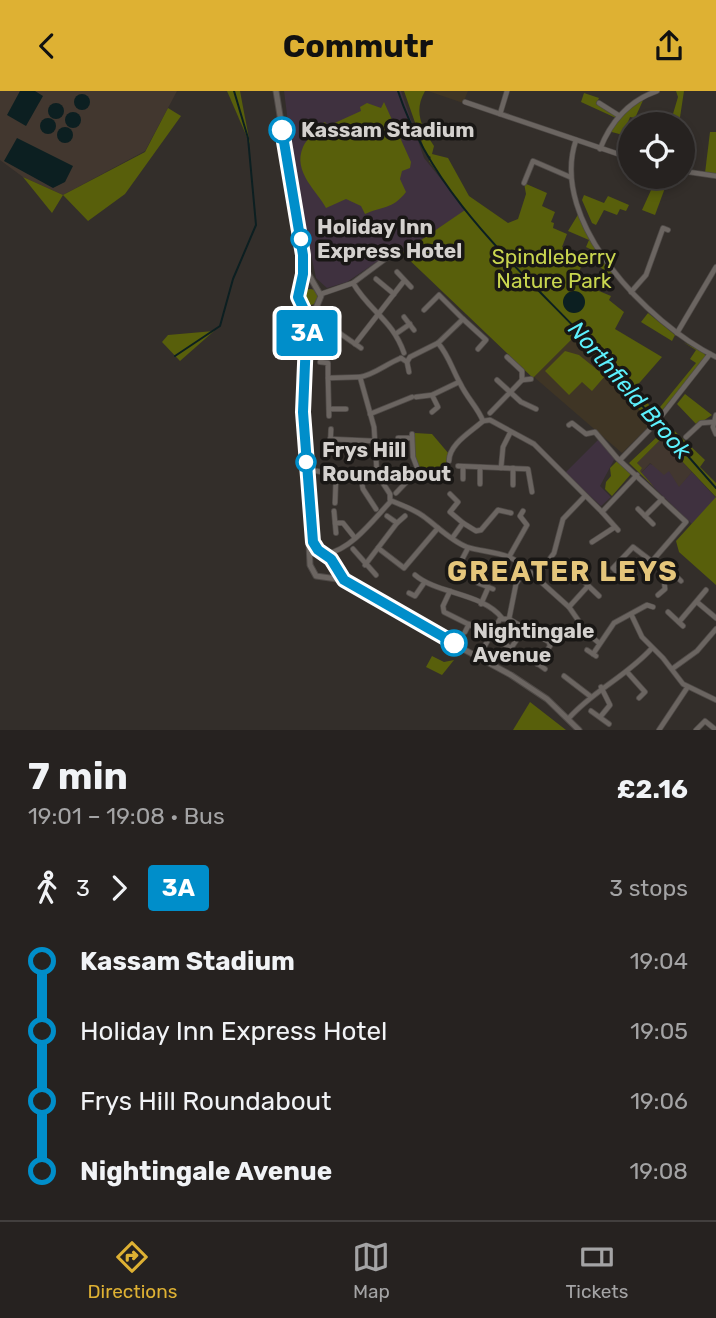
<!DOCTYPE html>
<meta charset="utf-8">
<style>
:root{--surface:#262220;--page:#2e2a29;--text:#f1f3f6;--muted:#a4a4a5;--line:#423f3e;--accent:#deb133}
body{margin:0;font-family:Rubik,sans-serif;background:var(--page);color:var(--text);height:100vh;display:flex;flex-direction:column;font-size:26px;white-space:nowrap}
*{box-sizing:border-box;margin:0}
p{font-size:23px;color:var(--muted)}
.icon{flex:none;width:38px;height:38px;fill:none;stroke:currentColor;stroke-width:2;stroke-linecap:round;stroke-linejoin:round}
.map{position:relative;height:639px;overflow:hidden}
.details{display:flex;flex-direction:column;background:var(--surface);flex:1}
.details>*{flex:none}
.badge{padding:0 14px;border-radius:5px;font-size:24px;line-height:46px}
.buttons{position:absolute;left:618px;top:21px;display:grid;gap:14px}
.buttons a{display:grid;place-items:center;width:77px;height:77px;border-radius:50%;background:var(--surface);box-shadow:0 4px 10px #0003,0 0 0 2px var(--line);font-size:35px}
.map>.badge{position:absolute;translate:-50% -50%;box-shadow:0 0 0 4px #fff}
.legs{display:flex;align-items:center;gap:10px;height:77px;padding:0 28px;font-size:23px}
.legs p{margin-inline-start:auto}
.overview{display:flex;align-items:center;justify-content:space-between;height:119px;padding:0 28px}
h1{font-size:38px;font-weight:700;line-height:52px}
ul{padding:0 28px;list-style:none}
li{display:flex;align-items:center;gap:24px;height:70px;font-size:26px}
li i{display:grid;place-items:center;width:10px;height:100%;margin:0 9px;background:currentColor}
li i::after{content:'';width:18px;height:18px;margin:-9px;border:5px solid;border-radius:50%;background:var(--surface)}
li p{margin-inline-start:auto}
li:first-child i{background:linear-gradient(#0000 50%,currentColor 0)}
li:last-child i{background:linear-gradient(currentColor 50%,#0000 0)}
header{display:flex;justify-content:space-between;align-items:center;height:91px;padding:0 28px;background:var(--accent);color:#111;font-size:32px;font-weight:700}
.dock{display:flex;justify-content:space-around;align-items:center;height:98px;border-top:2px solid var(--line);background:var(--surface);font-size:19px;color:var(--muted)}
.dock a{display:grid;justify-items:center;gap:4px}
.dock .current{color:var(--accent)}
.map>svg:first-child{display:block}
.commercial{fill:#3f313f}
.built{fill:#42372f}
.education{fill:#3f3525}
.green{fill:#585f0b}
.water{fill:#0c1f21}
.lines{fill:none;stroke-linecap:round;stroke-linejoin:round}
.stream{stroke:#0c1f21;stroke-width:2}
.minor-casing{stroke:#4f4a47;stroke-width:6}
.tertiary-casing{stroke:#4f4a47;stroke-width:7}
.minor{stroke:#6b6561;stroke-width:4.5}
.tertiary{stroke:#6b6561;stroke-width:5}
.line-1-casing{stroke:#fff;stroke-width:16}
.line-1{stroke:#008eca;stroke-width:10}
.stop-1-dot{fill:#fff;stroke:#008eca;stroke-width:3.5}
.labels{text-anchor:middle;stroke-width:7;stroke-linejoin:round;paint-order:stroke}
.stop-label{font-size:21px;font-weight:bold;fill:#d4d1ce;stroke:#191715;text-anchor:start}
.park-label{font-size:21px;fill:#c9d64f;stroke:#191715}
.water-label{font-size:23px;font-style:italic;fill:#5cf0fd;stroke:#191715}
.district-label{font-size:28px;font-weight:bold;letter-spacing:2px;fill:#e5c67b;stroke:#191715}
</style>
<header><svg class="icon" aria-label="back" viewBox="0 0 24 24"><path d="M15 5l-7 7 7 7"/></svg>Commutr<svg class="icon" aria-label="share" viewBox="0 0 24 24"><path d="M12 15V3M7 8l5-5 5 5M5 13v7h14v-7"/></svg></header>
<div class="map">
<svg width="716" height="639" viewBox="0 0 716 639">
<rect width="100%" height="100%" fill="#332e2a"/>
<g class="commercial">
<polygon points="284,0 401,0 424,67 466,119 402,162 394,159 347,191 327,197 316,187 295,86"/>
<polygon points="600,347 615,367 600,395 611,406 601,415 565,382"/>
<polygon points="650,373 669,379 679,395 692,381 716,407 692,433 640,383"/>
</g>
<g class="built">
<polygon points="0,0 177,0 145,60 63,104 23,86 0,69"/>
<polygon points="661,348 692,381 679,396 669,380 664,384 650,372 641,382 639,380 637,372"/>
</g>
<g class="education">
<polygon points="428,0 468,0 463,12"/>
<polygon points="574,246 651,333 622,362 534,286"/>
</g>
<g class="green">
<polygon points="227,0 240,0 250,53"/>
<path d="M404 0H425C413 21 422 37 434 55L432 63 448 67 469 105 508 132 518 128 526 103 524 92 547 102 542 115 555 121 551 131 554 132 553 137 567 143 562 156 585 166 577 186 589 190 587 195 611 205 609 209 624 221 615 238 662 266 634 298 656 321 696 272 690 268 696 259 683 251 704 262 706 266 651 333 576 244 533 287 402 162 465 119 429 70 431 66 426 63Z"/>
<polygon points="676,0 684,0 679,33 670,33 678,6"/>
<polygon points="584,2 599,7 596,13 620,22 645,5 635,27 630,26 623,44 608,40 616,27 581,11"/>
<path d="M384 11 411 71 410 77 402 80 400 88 406 101C392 119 382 115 365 123L361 115 346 108 326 117C318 101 292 81 303 56 307 46 315 45 318 35L325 31 328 35 361 20 360 16 367 12 381 17Z"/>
<polygon points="168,17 181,25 125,103 88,130 63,104 52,122 23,86 63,104 145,61"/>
<polygon points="710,41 716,41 716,83 705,82"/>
<polygon points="657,86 669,86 655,124 642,119"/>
<polygon points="584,104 604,112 608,105 629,114 626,120 620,118 617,124 604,119 596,134 592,132 582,109"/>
<polygon points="579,122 613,183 611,185 590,168 594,160 586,156 589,149 568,140"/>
<circle cx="310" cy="206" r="8"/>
<polygon points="648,222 675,244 672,250 641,231"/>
<polygon points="214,240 180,270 162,251 168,244"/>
<polygon points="565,260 579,264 605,285 592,300 582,291 569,304 545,280"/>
<polygon points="685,303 712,324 697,334 677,313"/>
<polygon points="664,330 705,369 700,376 716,392 716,494 679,461 676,450 716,406 661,348 637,372 642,377 640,380 654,396 629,372 659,344"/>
<polygon points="415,342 432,343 449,363 445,379 435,383 418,379 413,366 412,343"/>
<polygon points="617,370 631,383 612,405 605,398 606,391 611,385 610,377"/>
<polygon points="432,565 444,571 454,569 442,584 426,576"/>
<polygon points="530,611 566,639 513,639"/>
</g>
<g class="water">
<polygon points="20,0 35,0 43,5 26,35 7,24"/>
<circle cx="82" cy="11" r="8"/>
<circle cx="56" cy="20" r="8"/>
<circle cx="73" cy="29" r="8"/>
<circle cx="48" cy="35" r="8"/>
<circle cx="65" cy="44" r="8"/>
<polygon points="17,47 73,75 65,91 53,97 4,70"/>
<circle cx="574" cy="211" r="11"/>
</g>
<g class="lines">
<g class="stream">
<path d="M398 0C434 109 525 182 600 263 620 284 634 309 655 328"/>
<polyline points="175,265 220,235 233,188 256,134 248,47 234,0"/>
<polyline points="659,332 716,397"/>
</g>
<g class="minor-casing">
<g id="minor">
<polyline points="465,11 630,67"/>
<polyline points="599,12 618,24"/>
<polyline points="500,23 507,0"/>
<path d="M576 49C548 131 649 233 716 266"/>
<path d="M600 58C611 30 628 10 657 0"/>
<polyline points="682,80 716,85"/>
<polyline points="524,92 533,70 570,86"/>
<polyline points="397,181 411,196"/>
<polyline points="376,188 394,203"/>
<path d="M353 192C370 221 392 228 404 262"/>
<polyline points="631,201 646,184 663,137 668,139"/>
<polyline points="321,203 353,192 400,157"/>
<polyline points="424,219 439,204 463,228"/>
<polyline points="339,226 334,233 335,239 361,257"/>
<polyline points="404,226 414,239"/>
<polyline points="397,242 410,233"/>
<polyline points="677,242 716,176"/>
<polyline points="438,252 463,228 486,249 478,258"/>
<polyline points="355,253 404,190"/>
<polyline points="507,266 522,280 522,289"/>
<path d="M401 267 407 271 410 266 438 252C449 265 452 278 460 292 467 307 478 317 483 330L490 329 534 353 602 421 637 384"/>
<path d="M401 267C386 273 374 284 360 286L374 336 377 383 390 403V409C400 414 412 417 423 425 437 435 451 450 467 456 483 462 517 460 524 480"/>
<polyline points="320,271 328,272 328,287"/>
<polyline points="407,271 409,281"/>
<polyline points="497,289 521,311 536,318"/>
<polyline points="522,289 531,288"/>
<polyline points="432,304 438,316 432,321"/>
<polyline points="416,306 432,304 459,291"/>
<polyline points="329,318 346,318"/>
<polyline points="490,322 522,289"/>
<polyline points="370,323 412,306"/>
<polyline points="716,324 713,336 716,343"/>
<polyline points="329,325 328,287 360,286"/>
<polyline points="569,334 572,332 586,343 595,341 617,367 686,431 653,469"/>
<polyline points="686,346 701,332 714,331"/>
<polyline points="398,347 412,347"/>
<polyline points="330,348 374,350"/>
<polyline points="330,360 331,338"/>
<polyline points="620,369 655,333 710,263"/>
<path d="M449 370C449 353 471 341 483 330"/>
<polyline points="458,375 528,378 532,401"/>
<polyline points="480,376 480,393"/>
<polyline points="501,377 503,356 510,342"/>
<polyline points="418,379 435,387"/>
<polyline points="317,380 349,388 377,383"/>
<polyline points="361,388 363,398 376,418"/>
<polyline points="463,388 463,376"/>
<polyline points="513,394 513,377"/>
<polyline points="396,402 418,379 413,366 412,343"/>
<polyline points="450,403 458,411 450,421 463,432 453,446"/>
<polyline points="335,412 336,386"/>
<polyline points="638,418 653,433"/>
<polyline points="334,420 336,442"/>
<polyline points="602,421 618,439"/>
<polyline points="645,425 662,408"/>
<polyline points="335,432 343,432 355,447"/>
<polyline points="397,432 405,425"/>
<polyline points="463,432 476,440 481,439 498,419 511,422"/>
<polyline points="592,451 615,436"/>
<polyline points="378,457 404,477 438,437"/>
<polyline points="353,458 376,484"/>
<path d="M326 463C352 458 373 429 391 410"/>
<polyline points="509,466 527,434 520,425 523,420"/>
<polyline points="365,474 397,432 387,425"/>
<polyline points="458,476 468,457"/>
<polyline points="524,480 530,481 569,516 587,542 599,552"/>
<path d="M415 484C437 503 483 502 502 527"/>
<polyline points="578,485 599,505"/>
<polyline points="666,486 676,485 681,490"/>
<polyline points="536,487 554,462 563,428 585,405"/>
<polyline points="627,490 613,477 633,456 663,479 665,498 658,504"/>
<polyline points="478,492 493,498"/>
<polyline points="450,500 443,515 444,521 474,536"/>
<polyline points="409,502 415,505 424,492"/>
<polyline points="697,511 716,527"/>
<polyline points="481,513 488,497"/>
<polyline points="569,516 588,495"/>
<polyline points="668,521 683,535"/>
<polyline points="631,523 642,546 663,567 683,593 716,609"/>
<polyline points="509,528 549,551 550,555 537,573"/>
<polyline points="679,531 706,499"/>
<polyline points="465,541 469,533"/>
<polyline points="501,551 519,562"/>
<polyline points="511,557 524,538"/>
<polyline points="587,559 596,565"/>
<polyline points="593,563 614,532 647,514 653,516"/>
<polyline points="479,565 500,528 509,528 516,493 524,480"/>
<polyline points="534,570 545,578"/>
<polyline points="672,578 697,560 716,538"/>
<polyline points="628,582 645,601 639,607"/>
<polyline points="564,585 590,605"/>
<polyline points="591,620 609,633"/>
<polyline points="601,625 610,614 601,596"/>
<path d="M569 627C594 599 627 585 652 557"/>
<polyline points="659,639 687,597"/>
<polyline points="696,639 705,630 716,639"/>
</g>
</g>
<g class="tertiary-casing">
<g id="tertiary">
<polyline points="276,0 303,166"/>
<polyline points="303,164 303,183 298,206 307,225 303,321 310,474 316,485 344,489"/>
<polyline points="306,179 321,205 309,234"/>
<polyline points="312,446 316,457 331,468 344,489 406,527 511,584 547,608 579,639"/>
</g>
</g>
<use href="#minor" class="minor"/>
<use href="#tertiary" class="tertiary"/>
</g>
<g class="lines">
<g class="line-1-casing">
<polyline id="line-1" points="282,39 303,164 303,183 298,206 307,225 303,321 313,451 318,459 331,468 344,489 454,552"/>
</g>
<use href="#line-1" class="line-1"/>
</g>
<g class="stop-1-dot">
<circle cx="282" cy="39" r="12"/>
<circle cx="301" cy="148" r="9"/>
<circle cx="306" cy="371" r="9"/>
<circle cx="454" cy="552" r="12"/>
</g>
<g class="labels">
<g class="stop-label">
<text x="301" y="46">Kassam Stadium</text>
<text x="317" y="143">Holiday Inn<tspan x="317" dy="24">Express Hotel</tspan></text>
<text x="322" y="366">Frys Hill<tspan x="322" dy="24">Roundabout</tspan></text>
<text x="473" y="547">Nightingale<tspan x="473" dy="24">Avenue</tspan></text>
</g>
<g class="park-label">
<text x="554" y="173">Spindleberry<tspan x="554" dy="24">Nature Park</tspan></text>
</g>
<g class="water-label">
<text transform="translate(630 299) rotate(49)" y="8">Northfield Brook</text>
</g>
<g class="district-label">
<text x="563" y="490">GREATER LEYS</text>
</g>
</g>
</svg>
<div class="buttons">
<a><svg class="icon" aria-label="locate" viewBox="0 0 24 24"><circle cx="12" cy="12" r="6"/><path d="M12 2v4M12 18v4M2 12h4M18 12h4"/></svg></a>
</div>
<b class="badge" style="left:307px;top:242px;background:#008eca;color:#fff">3A</b>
</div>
<section class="details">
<div class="overview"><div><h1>7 min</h1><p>19:01 – 19:08 · Bus</p></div><b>£2.16</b></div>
<div class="legs"><svg class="icon" aria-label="walk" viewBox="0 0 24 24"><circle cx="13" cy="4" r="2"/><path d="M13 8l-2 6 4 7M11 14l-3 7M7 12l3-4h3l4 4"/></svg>3<svg class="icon" aria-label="forward" viewBox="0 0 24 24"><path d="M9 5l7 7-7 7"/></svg><b class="badge" style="background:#008eca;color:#fff">3A</b><p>3 stops</p></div>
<ul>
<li><i style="color:#008eca"></i><b>Kassam Stadium</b><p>19:04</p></li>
<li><i style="color:#008eca"></i><span>Holiday Inn Express Hotel</span><p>19:05</p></li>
<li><i style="color:#008eca"></i><span>Frys Hill Roundabout</span><p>19:06</p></li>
<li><i style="color:#008eca"></i><b>Nightingale Avenue</b><p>19:08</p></li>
</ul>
</section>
<nav class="dock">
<a class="current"><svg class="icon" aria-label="directions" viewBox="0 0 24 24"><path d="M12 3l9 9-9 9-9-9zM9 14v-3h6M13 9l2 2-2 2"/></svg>Directions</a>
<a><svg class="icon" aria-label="map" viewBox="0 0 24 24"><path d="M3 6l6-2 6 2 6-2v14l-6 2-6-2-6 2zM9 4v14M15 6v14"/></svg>Map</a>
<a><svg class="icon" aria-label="tickets" viewBox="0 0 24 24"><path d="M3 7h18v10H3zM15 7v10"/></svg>Tickets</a>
</nav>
